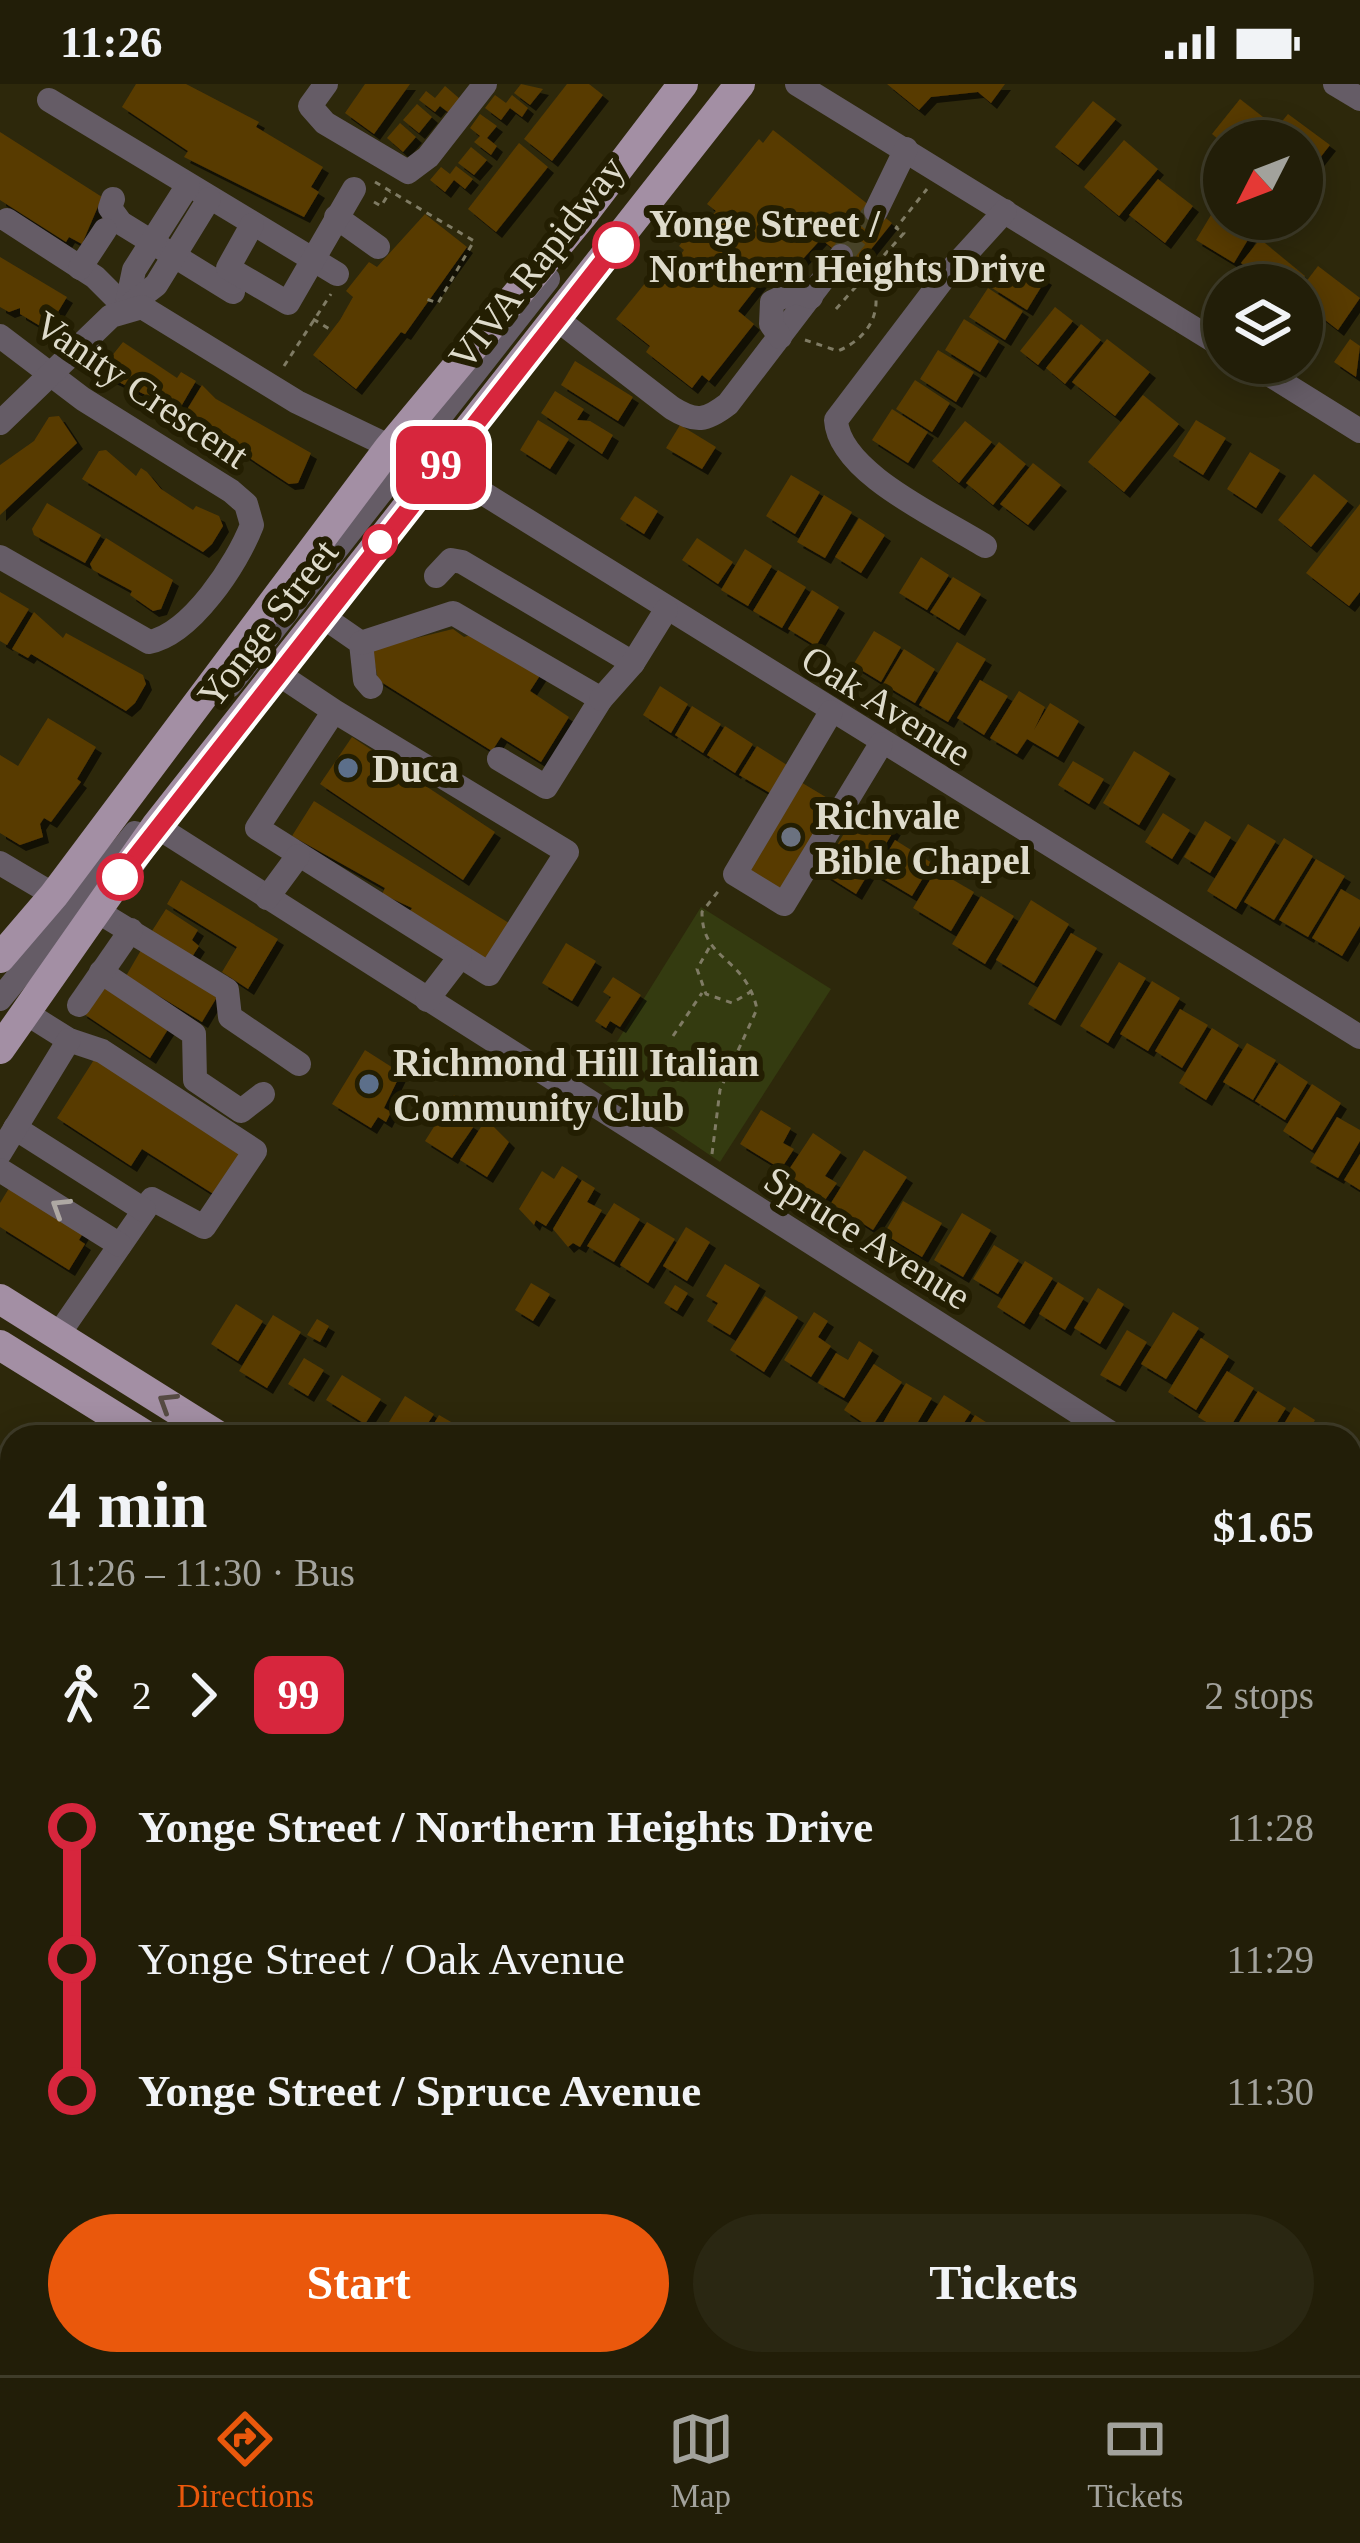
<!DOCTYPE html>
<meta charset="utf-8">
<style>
:root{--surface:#221e08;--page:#2a2712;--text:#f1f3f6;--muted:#a2a29c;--line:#3f3c29;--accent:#ea580c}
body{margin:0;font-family:"Times New Roman",serif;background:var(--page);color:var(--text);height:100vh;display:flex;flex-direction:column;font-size:45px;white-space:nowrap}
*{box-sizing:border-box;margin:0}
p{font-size:39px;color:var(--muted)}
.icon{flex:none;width:66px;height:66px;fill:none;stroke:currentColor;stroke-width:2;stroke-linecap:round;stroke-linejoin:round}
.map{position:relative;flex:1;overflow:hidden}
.details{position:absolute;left:0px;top:1341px;width:1362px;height:951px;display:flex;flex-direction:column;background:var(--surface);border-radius:36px 36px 0 0;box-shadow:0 6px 30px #0003,0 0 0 3px var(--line)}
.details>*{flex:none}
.badge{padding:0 24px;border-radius:18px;font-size:42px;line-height:78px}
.needle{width:78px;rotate:228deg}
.fabs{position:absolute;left:1203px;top:36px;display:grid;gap:24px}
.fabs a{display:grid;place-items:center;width:120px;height:120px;border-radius:50%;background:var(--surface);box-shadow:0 6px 30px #0003,0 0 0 3px var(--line);font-size:60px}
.map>.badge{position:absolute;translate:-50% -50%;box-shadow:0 0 0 6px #fff}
.legs{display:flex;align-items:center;gap:18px;height:132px;padding:0 48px;font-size:39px}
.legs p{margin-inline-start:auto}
.headline{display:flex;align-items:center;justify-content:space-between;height:204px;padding:0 48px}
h1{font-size:66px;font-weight:800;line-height:90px}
.action{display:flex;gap:24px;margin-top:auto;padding:24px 48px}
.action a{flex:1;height:138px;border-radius:72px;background:var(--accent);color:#fff;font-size:48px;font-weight:800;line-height:138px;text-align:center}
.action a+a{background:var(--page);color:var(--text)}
ul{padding:0 48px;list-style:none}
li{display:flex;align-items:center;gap:42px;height:132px;font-size:45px}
li i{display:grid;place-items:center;width:18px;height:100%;margin:0 15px;background:currentColor}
li i::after{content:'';width:30px;height:30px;margin:-15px;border:9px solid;border-radius:50%;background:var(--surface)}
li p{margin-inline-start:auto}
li:first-child i{background:linear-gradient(#0000 50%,currentColor 0)}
li:last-child i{background:linear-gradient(currentColor 50%,#0000 0)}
.status{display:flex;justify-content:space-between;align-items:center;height:84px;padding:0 60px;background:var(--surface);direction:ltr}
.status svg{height:33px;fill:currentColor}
.tabs{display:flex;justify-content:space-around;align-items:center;height:168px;border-top:3px solid var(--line);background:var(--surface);font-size:33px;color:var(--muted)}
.tabs a{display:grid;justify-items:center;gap:6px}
.tabs .selected{color:var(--accent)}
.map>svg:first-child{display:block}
.green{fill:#343b10}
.building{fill:#593b03;filter:url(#shadow)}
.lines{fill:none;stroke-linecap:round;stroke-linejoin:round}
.minor-tunnel{stroke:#484328;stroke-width:24;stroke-dasharray:24 12;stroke-linecap:butt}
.path{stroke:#7f7b64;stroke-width:3;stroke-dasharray:6 6;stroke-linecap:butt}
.minor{stroke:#655c66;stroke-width:24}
.major{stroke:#a38fa4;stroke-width:30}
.oneway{stroke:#aea8a3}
.oneway2{stroke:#564b43}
.line-1-casing{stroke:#fff;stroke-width:27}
.line-1{stroke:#d7263d;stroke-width:18}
.stop-1-dot{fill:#fff;stroke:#d7263d;stroke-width:6}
.service-dot{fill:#5c6f8a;stroke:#231e02;stroke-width:4.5}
.worship-dot{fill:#6b7280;stroke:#231e02;stroke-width:4.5}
.labels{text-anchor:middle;stroke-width:12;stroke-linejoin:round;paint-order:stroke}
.stop-label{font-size:39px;font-weight:bold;fill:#dedbcb;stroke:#231e02;text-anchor:start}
.street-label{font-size:39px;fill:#dedbcb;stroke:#231e02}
.poi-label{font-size:39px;font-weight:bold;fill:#dedbcb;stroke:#231e02;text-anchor:start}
</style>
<div class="status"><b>11:26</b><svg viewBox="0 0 49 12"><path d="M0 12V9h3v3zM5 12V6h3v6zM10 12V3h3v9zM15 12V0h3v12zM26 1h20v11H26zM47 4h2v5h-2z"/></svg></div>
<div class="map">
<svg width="1360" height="2291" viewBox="0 0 1360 2291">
<defs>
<filter id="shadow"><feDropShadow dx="6" dy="6" stdDeviation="0" flood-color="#0009"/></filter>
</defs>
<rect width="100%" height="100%" fill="#2d280b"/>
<polygon class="green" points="701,823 831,905 720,1078 595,993"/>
<g class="building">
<polygon points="136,0 186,0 259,38 256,43 323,83 311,103 319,108 304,133 184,73 188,67 122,23"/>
<polygon points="365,0 410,0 374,50 345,29"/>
<polygon points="521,0 543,5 530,21 514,9"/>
<polygon points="567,0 589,0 603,11 552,77 524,55"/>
<polygon points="887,0 1005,0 991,19 978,8 931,13 919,26"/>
<polygon points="445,2 460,15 449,29 440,22 435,28 419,16 426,7 435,14"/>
<polygon points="495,11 506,19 512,11 528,24 522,33 510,24 501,36 485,24"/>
<polygon points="1240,15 1272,40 1258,57 1224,60 1212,50"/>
<polygon points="1093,17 1116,35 1078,81 1055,63"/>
<polygon points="417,20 432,33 419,49 403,36"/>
<polygon points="480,30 497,42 487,54 497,62 491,71 474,58 480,52 470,44"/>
<polygon points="1288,30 1330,61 1302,97 1302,57 1266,57"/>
<polygon points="400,39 416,53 403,68 387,54"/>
<polygon points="773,46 892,139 856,184 821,155 792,187 778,176 738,227 754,240 709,297 702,291 692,304 646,268 650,262 616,235 668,171 676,177 684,166 679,162 701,133 707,137 716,127 707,120 759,55 763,59"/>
<polygon points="0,48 102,113 82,160 69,153 66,158 0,116"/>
<polygon points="1124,56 1158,85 1119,132 1084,103"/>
<polygon points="519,59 548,83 496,148 468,125"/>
<polygon points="471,63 487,76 474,91 458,79"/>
<polygon points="456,82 473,95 465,105 454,96 445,108 430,96 441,83 450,90"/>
<polygon points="1158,95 1193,122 1165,159 1129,131"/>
<polygon points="1220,116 1224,135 1258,139 1234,179 1196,156"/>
<polygon points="425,130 467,163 405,250 401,248 356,305 313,271 340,236 353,213 346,207 369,178 377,183"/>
<polygon points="1260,155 1305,192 1298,201 1268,201 1241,179"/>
<polygon points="0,173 67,213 47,246 20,230 20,224 9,228 0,223"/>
<polygon points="1011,173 1046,195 1027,226 992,204"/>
<polygon points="1318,182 1360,214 1338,246 1302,218 1302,203"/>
<polygon points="988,204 1023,227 1005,256 969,233"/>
<polygon points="1055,223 1073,237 1038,281 1020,267"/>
<polygon points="964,235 999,257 980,288 945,266"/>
<polygon points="1081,240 1101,256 1065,300 1046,284"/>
<polygon points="1107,255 1150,288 1115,332 1072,298"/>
<polygon points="1350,255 1360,262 1356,293 1334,278"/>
<polygon points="123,258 177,294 181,288 196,297 176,331 163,319 160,324 152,314 106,292 103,283"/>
<polygon points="938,266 974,288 956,318 920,295"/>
<polygon points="575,277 633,313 618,337 561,301"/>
<polygon points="915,296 950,319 932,348 896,325"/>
<polygon points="202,301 216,315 311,369 298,399 289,400 193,337 190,343 180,337"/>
<polygon points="555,307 584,325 577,336 590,337 613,351 602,370 541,329"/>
<polygon points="1143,311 1179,340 1124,408 1088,378"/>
<polygon points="892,325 928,348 908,379 872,356"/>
<polygon points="59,332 77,359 0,431 0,381 34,357 49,333"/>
<polygon points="538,336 569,355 550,385 520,366"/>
<polygon points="1196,336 1226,354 1203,391 1173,372"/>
<polygon points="965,337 992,358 959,399 932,377"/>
<polygon points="680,341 716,363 702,385 666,364"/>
<polygon points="999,358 1026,380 993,421 966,399"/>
<polygon points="106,366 136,392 141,384 147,388 161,405 193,426 196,422 219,432 223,442 212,460 203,468 82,395 99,367"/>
<polygon points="1250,368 1280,386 1256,424 1227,405"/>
<polygon points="1033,379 1061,401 1028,441 1000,420"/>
<polygon points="1314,390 1348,417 1311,463 1278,436"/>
<polygon points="791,391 820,408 795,450 766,432"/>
<polygon points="824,411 852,428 825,474 797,458"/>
<polygon points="635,412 658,427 644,450 620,435"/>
<polygon points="47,419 101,451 85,479 34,451 32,445"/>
<polygon points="1360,420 1360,508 1349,522 1306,489"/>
<polygon points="859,434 885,451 861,489 835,473"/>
<polygon points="106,454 173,496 161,525 153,527 130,511 132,507 93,486 90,480"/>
<polygon points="697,454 733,478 718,500 682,476"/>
<polygon points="745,465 772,482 748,522 721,506"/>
<polygon points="921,473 949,491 927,526 899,509"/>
<polygon points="778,486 806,503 782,544 753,527"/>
<polygon points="953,493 981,510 959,546 930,528"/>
<polygon points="812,506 839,523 816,562 788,545"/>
<polygon points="0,508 29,525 7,561 0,557"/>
<polygon points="34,528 63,554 66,549 143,591 146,600 135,619 126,627 31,570 28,574 12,565"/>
<polygon points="453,545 464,553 477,549 541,590 530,607 569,633 541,678 501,653 492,667 378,596 372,565"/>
<polygon points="874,547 901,563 881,598 853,581"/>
<polygon points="957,558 986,575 948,638 919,621"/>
<polygon points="904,565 935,585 915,619 883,600"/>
<polygon points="980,596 1008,612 984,651 957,634"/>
<polygon points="660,602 688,620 671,649 643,631"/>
<polygon points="1019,607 1045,623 1034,646 1050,619 1079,637 1058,673 1027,655 1017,670 990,654"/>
<polygon points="692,622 721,640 703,669 675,651"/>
<polygon points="48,634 96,663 77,695 81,698 51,738 44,734 40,740 43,753 20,761 0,749 0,671 18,682"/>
<polygon points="725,642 753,660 735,689 707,671"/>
<polygon points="352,653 495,748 463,796 320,700"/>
<polygon points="757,662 787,681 770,709 739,691"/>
<polygon points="1134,667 1170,689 1139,741 1103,719"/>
<polygon points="1073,677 1104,695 1089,720 1058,701"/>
<polygon points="799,697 834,718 784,809 748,788"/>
<polygon points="314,717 515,843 490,882 408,830 412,824 382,810 385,804 292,752"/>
<polygon points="861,721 896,743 856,810 821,788"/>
<polygon points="1163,729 1190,746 1172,775 1145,758"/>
<polygon points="1205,737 1231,753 1210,789 1184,773"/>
<polygon points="1248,740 1276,757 1236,825 1207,807"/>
<polygon points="1284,754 1313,772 1274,836 1244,818"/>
<polygon points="895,756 932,779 912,812 875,790"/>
<polygon points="1316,775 1345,792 1308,853 1279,836"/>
<polygon points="936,786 974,808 951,847 913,824"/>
<polygon points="181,796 278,855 248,905 222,888 237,863 167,820"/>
<polygon points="1341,805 1360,816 1360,842 1342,872 1312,854"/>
<polygon points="981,812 1014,832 985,880 952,860"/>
<polygon points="1031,816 1069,840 1034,899 996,876"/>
<polygon points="166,825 198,846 192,856 199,862 192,873 152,847"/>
<polygon points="1071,849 1097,864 1055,936 1028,920"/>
<polygon points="566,859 596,877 572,917 542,899"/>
<polygon points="144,861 220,908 202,938 126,892"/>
<polygon points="1119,878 1146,894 1108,959 1080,942"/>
<polygon points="613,893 641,911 620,943 610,937 606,944 595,937 611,913 603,908"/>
<polygon points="103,894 172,939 150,974 81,928"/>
<polygon points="1152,897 1180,914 1148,967 1120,950"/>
<polygon points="1180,925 1208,941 1182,984 1155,967"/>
<polygon points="1212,944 1239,961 1206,1016 1179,999"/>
<polygon points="1247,959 1276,976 1253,1016 1223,998"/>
<polygon points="365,966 401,989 384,1024 391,1028 386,1038 378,1033 371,1044 332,1020"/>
<polygon points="97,971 244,1065 215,1111 142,1065 131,1082 57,1034"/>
<polygon points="1279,979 1308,998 1285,1036 1255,1017"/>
<polygon points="1312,1000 1341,1019 1312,1066 1283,1047"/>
<polygon points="454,1011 468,1020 460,1033 474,1042 452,1074 425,1057"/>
<polygon points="761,1026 791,1044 783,1059 794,1065 781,1085 740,1060"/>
<polygon points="1337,1033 1360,1046 1360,1057 1338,1094 1310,1078"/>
<polygon points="486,1035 509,1058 487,1093 460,1076"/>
<polygon points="813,1049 841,1068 825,1092 837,1099 825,1116 786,1090"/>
<polygon points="864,1066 907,1093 873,1146 831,1119"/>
<polygon points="1360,1070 1360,1106 1344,1096"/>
<polygon points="562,1082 578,1092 546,1142 536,1136 534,1141 519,1125 542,1087 554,1095"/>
<polygon points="582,1096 595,1104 587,1118 602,1126 580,1163 573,1159 568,1163 553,1145"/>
<polygon points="11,1101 85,1146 79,1156 85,1160 69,1186 0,1143 0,1119"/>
<polygon points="903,1117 942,1139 922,1173 884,1150"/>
<polygon points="614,1119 640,1135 614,1178 587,1162"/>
<polygon points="962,1129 991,1146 963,1193 934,1176"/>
<polygon points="647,1138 675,1155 648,1199 620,1181"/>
<polygon points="686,1143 710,1158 687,1197 663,1182"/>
<polygon points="994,1161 1019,1176 998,1210 973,1195"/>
<polygon points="1025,1177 1053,1194 1024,1240 997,1223"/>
<polygon points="725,1180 760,1201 730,1251 707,1237 718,1219 706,1212"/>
<polygon points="1058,1198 1084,1214 1065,1246 1039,1230"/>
<polygon points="531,1199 550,1210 533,1237 515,1226"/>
<polygon points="675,1201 688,1209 677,1227 664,1219"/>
<polygon points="1098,1204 1124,1220 1100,1260 1074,1244"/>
<polygon points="765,1212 798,1233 764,1288 730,1266"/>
<polygon points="236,1220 263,1237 238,1277 211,1260"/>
<polygon points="814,1228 828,1237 818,1253 831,1262 811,1293 784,1276"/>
<polygon points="1173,1228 1199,1244 1166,1295 1141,1280"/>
<polygon points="273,1231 301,1248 267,1304 239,1287"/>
<polygon points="317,1235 329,1242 320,1258 307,1251"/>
<polygon points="1127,1246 1147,1258 1120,1302 1100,1291"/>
<polygon points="1201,1254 1229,1272 1196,1326 1168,1308"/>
<polygon points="859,1257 873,1266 844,1314 818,1299 836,1269 848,1276"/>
<polygon points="304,1274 324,1286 308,1312 288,1300"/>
<polygon points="874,1280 902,1298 871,1344 844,1326"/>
<polygon points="1227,1287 1254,1304 1226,1350 1198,1333"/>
<polygon points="342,1291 381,1315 365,1340 326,1316"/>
<polygon points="906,1299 932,1314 909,1353 890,1353 879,1346"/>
<polygon points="1258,1307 1286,1324 1268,1353 1230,1353"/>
<polygon points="944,1311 971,1328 955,1353 918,1353"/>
<polygon points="405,1312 434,1330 419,1353 392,1353 398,1344 389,1338"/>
<polygon points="1294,1323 1315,1336 1305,1353 1276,1353"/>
<polygon points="439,1331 465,1346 460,1353 426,1353"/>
<polygon points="975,1331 1003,1349 1000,1353 962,1353"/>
<polygon points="1323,1338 1348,1353 1315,1353"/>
<polygon points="1360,1359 1360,1413 1350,1406 1350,1376"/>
<polygon points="1360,1578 1360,1641 1356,1647 1350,1644 1350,1594"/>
<polygon points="1356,1806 1360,1809 1360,1836 1350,1829"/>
<polygon points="12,1819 12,2280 58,2280 42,2291 0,2291 0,1828"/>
<polygon points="1360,2207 1360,2239 1357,2248 1350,2245 1350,2232"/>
<polygon points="519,2280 540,2280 545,2291 524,2291"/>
<polygon points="556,2280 579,2280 583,2291 560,2291"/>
<polygon points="913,2280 942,2280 935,2291 923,2285 920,2291 906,2291"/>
<polygon points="1079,2280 1087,2280 1105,2291 1072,2291"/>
</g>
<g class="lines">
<polyline class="minor-tunnel" points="841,172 876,127"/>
<g class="path">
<polyline points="375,98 474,157 438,219 426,215"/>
<polyline points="374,118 381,122 390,108"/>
<polyline points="836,225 904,149 896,144 927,105"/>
<polyline points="313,235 331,246"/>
<path d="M805 256 838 267C873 252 886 221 868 188"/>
<polyline points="284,282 331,210"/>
<polyline points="709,864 697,885 706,910 732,919 752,907"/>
<polyline points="673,952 702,909"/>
<path d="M712 1070 720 1006 757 925C745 871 702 878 702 828L720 805"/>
<polyline points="1350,1683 1360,1666"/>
<polyline points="0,1906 12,1919"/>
</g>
<g class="minor">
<polyline points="326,0 310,22 325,39 408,88 428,73 485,0"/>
<polyline points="797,0 1224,263"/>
<polyline points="1335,0 1360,15"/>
<polyline points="49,16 337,190"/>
<polyline points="113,115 110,124 121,139 233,208"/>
<polyline points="876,127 906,65"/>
<polyline points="336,133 378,163"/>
<polyline points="7,136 95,193 126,224"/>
<polyline points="252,141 228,184 288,219 354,105"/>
<polyline points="80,184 105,146"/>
<polyline points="126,224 134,186 188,101"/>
<polyline points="126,224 156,201 209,115"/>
<path d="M558 236 672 324C696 339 706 337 728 320L841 172"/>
<path d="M0 252 83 315 231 407 246 420 252 441C237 480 191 550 149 558L0 473"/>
<polyline points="780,253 771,240 772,218 795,207 811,213"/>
<polyline points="1251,279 1360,347"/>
<polyline points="0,339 111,232 142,223 297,318 470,401 1360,953"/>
<path d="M985 462C941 434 839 389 836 336L943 195 1005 127"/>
<polyline points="436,492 451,476 462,478 633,579"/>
<polyline points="322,532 361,559 365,596 371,603"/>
<polyline points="361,559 453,529 601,615 546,703 499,675"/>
<polyline points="277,589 334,627 257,744 489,890 567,768 334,627"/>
<polyline points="229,602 548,195"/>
<polyline points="601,615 633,579 666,526"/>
<polyline points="831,628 735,790 784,820 881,660"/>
<polyline points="156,742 1117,1353"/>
<polyline points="0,779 54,811"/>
<polyline points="267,814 298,772"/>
<polyline points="97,827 227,906 230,933 299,980"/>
<polyline points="101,888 194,950 195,996 241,1027 263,1010"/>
<polyline points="0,915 135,749"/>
<polyline points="427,916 460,873"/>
<polyline points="79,921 131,846"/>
<polyline points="26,929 69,956 102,967 255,1067 204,1143 152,1115 58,1251"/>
<polyline points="15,1044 144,1126"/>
<polyline points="0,1069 69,956"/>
<polyline points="0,1086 120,1161"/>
<polyline points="1350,1500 1360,1507"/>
<polyline points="0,1788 12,1780"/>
<polyline points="118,2291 133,2280"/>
<polyline points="1017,2291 1024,2280"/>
</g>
<g class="major">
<polyline points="0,874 54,811 389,364 583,131 683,0"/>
<polyline points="0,965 156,742 740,0"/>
<polyline points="0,1215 220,1353"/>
<polyline points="0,1261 148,1353"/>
<polyline points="1350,2055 1360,2061"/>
<polyline points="1350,2106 1360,2113"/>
</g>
</g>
<defs><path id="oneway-chevron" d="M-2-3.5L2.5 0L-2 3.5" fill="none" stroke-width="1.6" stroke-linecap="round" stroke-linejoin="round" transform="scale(3)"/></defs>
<use class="oneway" href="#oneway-chevron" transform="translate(60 1123) rotate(-148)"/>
<use class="oneway2" href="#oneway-chevron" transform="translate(167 1318) rotate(-148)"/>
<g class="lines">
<g class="line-1-casing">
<polyline id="line-1" points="120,793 616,161"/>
</g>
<use href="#line-1" class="line-1"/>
</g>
<g class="stop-1-dot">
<circle cx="616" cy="161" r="21"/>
<circle cx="380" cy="458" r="15"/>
<circle cx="120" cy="793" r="21"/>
</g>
<g class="service-dot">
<circle cx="348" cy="684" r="12"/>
<circle cx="369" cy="1000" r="12"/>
</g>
<circle class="worship-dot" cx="791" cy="753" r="12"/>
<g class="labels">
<g class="stop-label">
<text x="649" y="153">Yonge Street /<tspan x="649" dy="45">Northern Heights Drive</tspan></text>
</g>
<g class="street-label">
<text transform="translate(536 178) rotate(-52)" y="14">VIVA Rapidway</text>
<text transform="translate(142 305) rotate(34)" y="14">Vanity Crescent</text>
<text transform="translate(267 539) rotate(-52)" y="14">Yonge Street</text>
<text transform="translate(887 621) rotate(32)" y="14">Oak Avenue</text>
<text transform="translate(868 1153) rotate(32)" y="14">Spruce Avenue</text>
</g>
<g class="poi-label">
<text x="372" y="698">Duca</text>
<text x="815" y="745">Richvale<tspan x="815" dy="45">Bible Chapel</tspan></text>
<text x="393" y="992">Richmond Hill Italian<tspan x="393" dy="45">Community Club</tspan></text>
</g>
</g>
</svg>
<div class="fabs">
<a><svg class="needle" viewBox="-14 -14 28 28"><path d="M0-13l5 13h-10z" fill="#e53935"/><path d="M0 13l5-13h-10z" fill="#a2a29c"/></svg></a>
<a><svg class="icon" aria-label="layers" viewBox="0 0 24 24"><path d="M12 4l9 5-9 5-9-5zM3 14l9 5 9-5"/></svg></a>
</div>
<b class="badge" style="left:441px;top:381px;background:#d7263d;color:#fff">99</b>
<section class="details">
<div class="headline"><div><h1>4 min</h1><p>11:26 – 11:30 · Bus</p></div><b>$1.65</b></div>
<div class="legs"><svg class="icon" aria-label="walk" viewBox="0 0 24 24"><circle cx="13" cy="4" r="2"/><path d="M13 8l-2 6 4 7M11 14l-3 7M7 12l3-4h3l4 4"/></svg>2<svg class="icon" aria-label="forward" viewBox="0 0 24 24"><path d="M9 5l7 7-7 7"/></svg><b class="badge" style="background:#d7263d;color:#fff">99</b><p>2 stops</p></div>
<ul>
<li><i style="color:#d7263d"></i><b>Yonge Street / Northern Heights Drive</b><p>11:28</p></li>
<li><i style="color:#d7263d"></i><span>Yonge Street / Oak Avenue</span><p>11:29</p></li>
<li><i style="color:#d7263d"></i><b>Yonge Street / Spruce Avenue</b><p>11:30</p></li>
</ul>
<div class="action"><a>Start</a><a>Tickets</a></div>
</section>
</div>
<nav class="tabs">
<a class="selected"><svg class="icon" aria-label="directions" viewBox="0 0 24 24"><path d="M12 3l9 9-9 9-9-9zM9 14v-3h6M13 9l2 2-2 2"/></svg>Directions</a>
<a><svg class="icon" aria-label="map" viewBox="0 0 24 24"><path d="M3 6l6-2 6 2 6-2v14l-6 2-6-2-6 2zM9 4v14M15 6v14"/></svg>Map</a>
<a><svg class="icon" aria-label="tickets" viewBox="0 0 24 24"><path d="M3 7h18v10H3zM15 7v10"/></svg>Tickets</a>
</nav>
